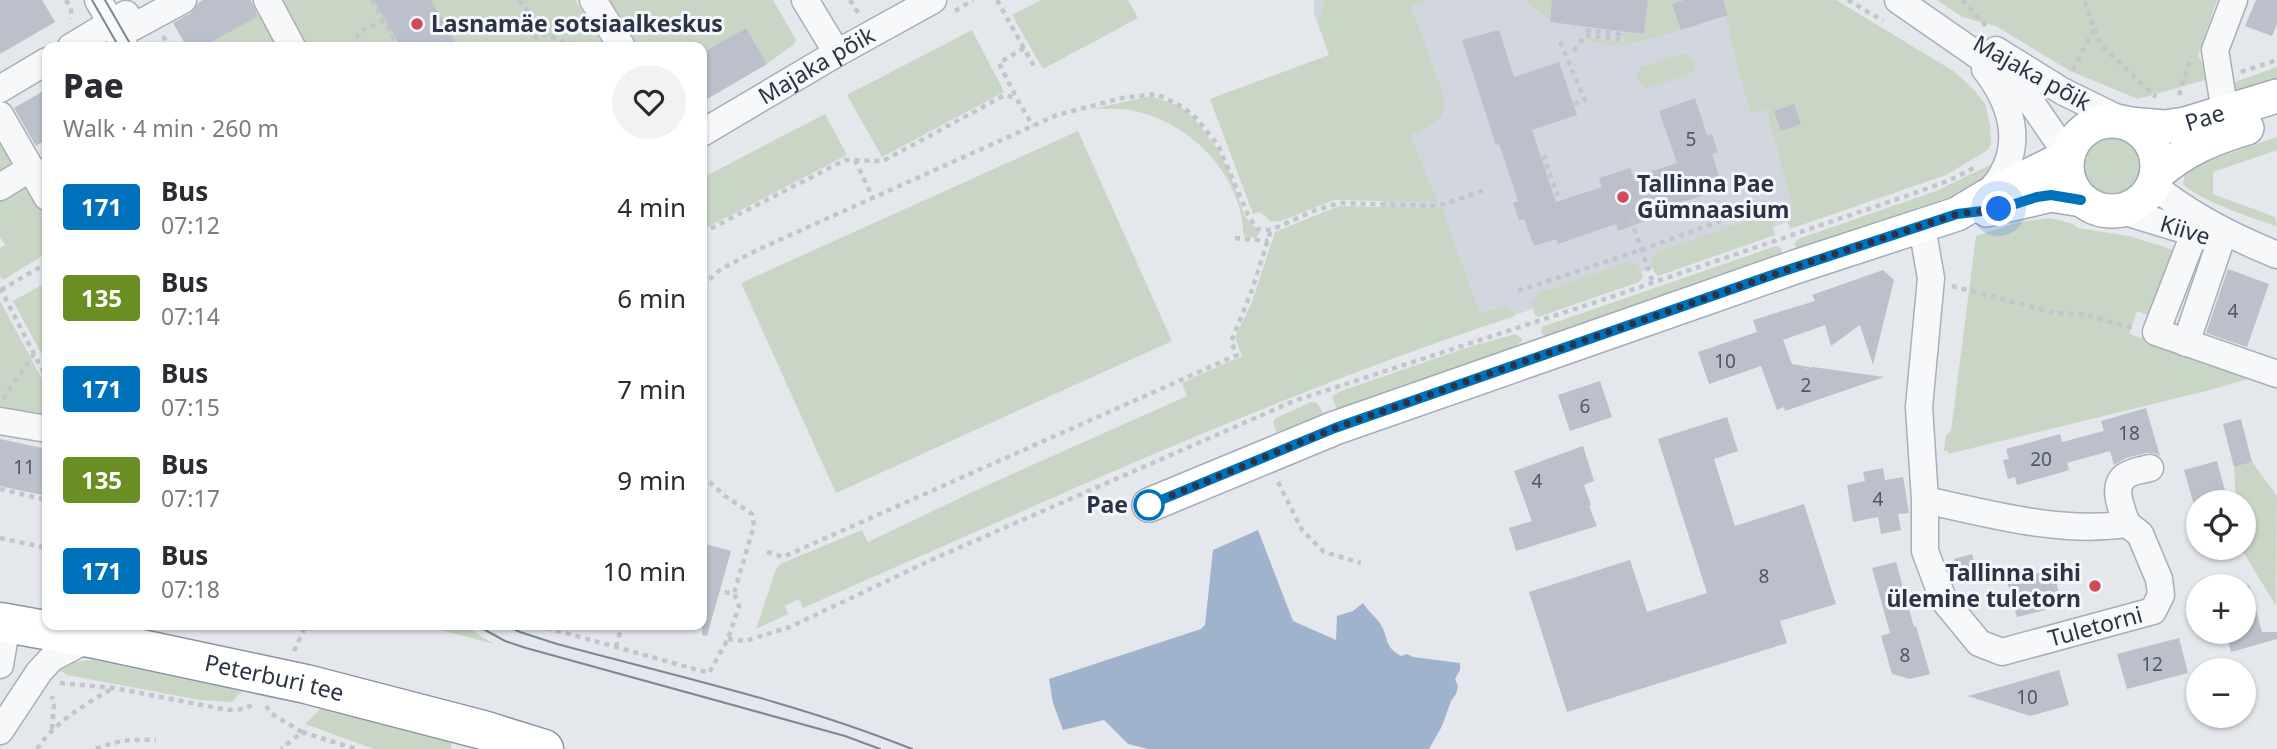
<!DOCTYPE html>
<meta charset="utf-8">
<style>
:root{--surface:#fff;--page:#f2f2f3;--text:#2b2b33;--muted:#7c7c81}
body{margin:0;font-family:"Noto Sans",sans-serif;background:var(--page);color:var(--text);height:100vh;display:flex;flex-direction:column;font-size:26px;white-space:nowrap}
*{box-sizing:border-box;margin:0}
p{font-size:23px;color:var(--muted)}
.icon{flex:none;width:38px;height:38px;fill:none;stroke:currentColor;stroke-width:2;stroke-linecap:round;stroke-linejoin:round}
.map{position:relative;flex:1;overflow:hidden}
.details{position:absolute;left:42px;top:42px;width:665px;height:588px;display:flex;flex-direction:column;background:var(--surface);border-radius:14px;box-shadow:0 2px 5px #0004}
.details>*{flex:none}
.badge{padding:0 14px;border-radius:5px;font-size:24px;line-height:46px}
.fabs{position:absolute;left:2186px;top:490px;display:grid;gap:14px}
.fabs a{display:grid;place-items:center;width:70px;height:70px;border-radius:50%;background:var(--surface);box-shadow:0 2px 5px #0004;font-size:35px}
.you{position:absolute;width:35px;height:35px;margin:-18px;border:5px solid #fff;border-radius:50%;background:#1a73e8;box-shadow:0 0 0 10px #1a73e833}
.map>.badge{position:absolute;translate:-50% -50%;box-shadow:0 0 0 4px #fff}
.round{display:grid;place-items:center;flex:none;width:74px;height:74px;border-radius:37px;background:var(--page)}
.head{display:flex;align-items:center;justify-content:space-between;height:119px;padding:0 21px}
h1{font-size:33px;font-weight:800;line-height:52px}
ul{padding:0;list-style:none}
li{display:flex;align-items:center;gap:21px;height:91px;padding:0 21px}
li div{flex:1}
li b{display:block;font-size:26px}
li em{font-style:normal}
li .badge{min-width:77px;font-weight:700;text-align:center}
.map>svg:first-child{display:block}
.built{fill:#d2d6de}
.green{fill:#c9d6c5}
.water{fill:#9fb4cc}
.building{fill:#bbc0ca}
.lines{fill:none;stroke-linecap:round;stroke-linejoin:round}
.minor-casing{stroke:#a9aeb7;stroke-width:29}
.major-casing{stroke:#a3abb8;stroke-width:36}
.highway-casing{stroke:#8b94a3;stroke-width:41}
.path{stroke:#c2c5cb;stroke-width:4.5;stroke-dasharray:5 5;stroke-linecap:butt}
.minor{stroke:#f7f8fa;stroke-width:26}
.major{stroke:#fff;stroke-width:33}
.highway{stroke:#fff;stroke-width:38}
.tram{stroke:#7d8696;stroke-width:2}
.line-casing{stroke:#fff;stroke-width:16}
.line{stroke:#0072bc;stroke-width:10}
.walk{stroke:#2b3445;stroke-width:7;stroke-dasharray:0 12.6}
.poi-dot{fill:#d1495b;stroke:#f4f6f9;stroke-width:2.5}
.stop-dot{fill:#fff;stroke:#0072bc;stroke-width:3.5}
.labels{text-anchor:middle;stroke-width:6;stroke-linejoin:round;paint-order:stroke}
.number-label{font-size:19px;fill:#4f5766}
.poi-label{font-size:23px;font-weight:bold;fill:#2b3445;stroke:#f4f6f9;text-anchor:start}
.street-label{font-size:23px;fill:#2b3445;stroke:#f4f6f9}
.stop-label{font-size:23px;font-weight:bold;fill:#2b3445;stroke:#f4f6f9;text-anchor:end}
</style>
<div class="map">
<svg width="2277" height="749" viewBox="0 0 2277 749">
<rect width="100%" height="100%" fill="#e4e7ec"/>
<polygon class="built" points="1314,0 1814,0 1952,166 1436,342 1314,14"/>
<g class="green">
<polygon points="280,0 575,0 605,47 301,47"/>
<polygon points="609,0 773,0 796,40 794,44 767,64 746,28 702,53 702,47 638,47"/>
<polygon points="1041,0 1128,0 1138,18 1043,69 1012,15"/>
<path d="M1325 0H1428L1411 7 1442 90C1450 122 1434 124 1410 135L1438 202 1334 200 1281 221 1272 222 1260 212 1253 214 1210 99 1329 55 1318 21Z"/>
<polygon points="1524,0 1552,0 1550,20"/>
<path d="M1648 0H1684L1673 4 1681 30C1648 38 1621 52 1587 40L1588 38 1624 42 1625 32 1644 34Z"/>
<path d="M1723 0H1836L1955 72 1974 90 1985 104 1990 125 1991 144 1988 150 1946 175 1790 229C1787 219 1782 213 1792 205L1767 110 1751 113 1738 71Z"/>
<polygon points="1937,0 2217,0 2198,55 2204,68 2205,80 2138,99 2070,71 1996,26 1962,17"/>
<polygon points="263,13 281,47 203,47"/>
<polygon points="972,30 1004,92 882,157 847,95"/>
<polygon points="1683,54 1687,54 1693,60 1695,66 1690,74 1648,88 1644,87 1638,81 1637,73 1641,67"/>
<polygon points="2277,67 2277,88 2235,102 2232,86 2235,82"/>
<path d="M1151 96 1179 106 1193 117 1216 147 1229 171 1245 217 1260 232 1256 238 1244 236C1243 228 1242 218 1240 210 1227 161 1184 122 1135 111 1121 108 1107 109 1092 109Z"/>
<polygon points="825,114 847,155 702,230 702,178"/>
<polygon points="1078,131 1172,341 836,493 741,283"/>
<circle cx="2112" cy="165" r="28"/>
<polygon points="0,137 18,166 0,176"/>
<path d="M2277 137V150L2213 172V194L2275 217 2277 226C2256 220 2196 199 2183 184L2185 174 2199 164Z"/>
<path d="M1994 163C1985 182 1972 188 1953 196L1799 249 1796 248 1794 244 1798 239 1936 191Z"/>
<polygon points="29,180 47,213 47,253 3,280 0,275 0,248 5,245 0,237 0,198"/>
<path d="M1339 206 1442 208 1480 314 1507 305 1514 312 1515 316C1271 396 1038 505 803 608L799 599 785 606 788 614 756 629 776 569 780 564 862 530 868 542 981 488 1187 396 1182 383 1242 356 1235 337 1252 302 1275 232Z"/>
<polygon points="1761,216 1771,220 1775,235 1658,276 1654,272 1651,261 1657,252"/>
<polygon points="2051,218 2073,224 2078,228 2129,236 2174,250 2148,315 2137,311 2129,334 2258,376 2210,390 1948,454 1948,451 1944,451 1946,435 1951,431 1976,236 2019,222"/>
<polygon points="1776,246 1781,248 1782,254 1545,337 1541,331 1542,327"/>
<path d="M1630 261C1639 263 1641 270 1643 278L1639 282 1538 317 1535 315 1532 301 1539 293Z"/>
<polygon points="47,282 47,364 13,301"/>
<polygon points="0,301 47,388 47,421 0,413"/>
<polygon points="1516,334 1523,340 1515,347 1337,410 1332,396 1341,391 1472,346"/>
<polygon points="1311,402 1317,403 1324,415 1277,433 1273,422 1276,418"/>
<polygon points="2252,462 2277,496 2276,606 2241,548 2244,548 2244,502 2236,502 2234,467"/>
<polygon points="424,625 464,625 494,644 425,626"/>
<polygon points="92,660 242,691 232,702 200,700 67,675 60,670 75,662"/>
<polygon points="321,708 452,743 451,749 374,749 305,724"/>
</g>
<path class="water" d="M1258 530 1293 621 1336 640 1337 616 1353 611 1363 603C1368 611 1374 615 1379 622 1390 637 1382 645 1401 656L1407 654 1413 657 1460 663V670L1455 679 1458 686 1456 694 1451 701 1442 726 1429 749H1148L1128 744 1104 720 1063 730 1053 703 1049 679 1201 629 1205 625 1213 550Z"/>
<g class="building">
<polygon points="0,0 42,0 55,22 0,54"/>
<polygon points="203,0 251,0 258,16 203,47 187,47 173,23 191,13 198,3"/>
<polygon points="374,0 431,0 458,47 401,47"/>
<polygon points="1552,0 1648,0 1644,34 1550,22"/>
<polygon points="1684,0 1723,0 1728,15 1681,30 1672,4"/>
<polygon points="2256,0 2277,0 2277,24 2272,36 2245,26"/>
<polygon points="746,28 767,64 702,102 702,53"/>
<polygon points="1499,30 1514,77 1559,62 1577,115 1532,130 1556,202 1602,187 1599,178 1630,168 1634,177 1677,163 1659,111 1695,98 1707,135 1712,134 1718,152 1712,154 1721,182 1701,188 1704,195 1646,214 1648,220 1618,231 1616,224 1558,244 1556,239 1534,246 1524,219 1519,220 1513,203 1518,201 1499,144 1496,145 1462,40"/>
<polygon points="47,89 47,139 36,146 14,108"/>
<polygon points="1794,104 1801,124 1781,131 1774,111"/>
<polygon points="2228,269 2269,284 2247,347 2206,333"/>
<polygon points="1883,270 1894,280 1873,365 1860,325 1831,346 1825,325 1783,340 1792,364 1810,367 1803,370 1813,367 1884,377 1785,411 1784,407 1777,410 1761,366 1709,384 1698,352 1757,332 1753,320 1815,301 1812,295"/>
<polygon points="1600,381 1612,417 1570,431 1558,395"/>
<polygon points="2146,408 2160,456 2154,453 2146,453 2126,458 2114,465 2110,451 2067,463 2069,470 2017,485 2015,477 2008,479 2003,460 2009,459 2006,449 2060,434 2062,442 2104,431 2101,421"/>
<polygon points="1727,417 1738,451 1714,459 1735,526 1804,504 1836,604 1780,621 1787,643 1567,712 1529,592 1630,560 1647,612 1707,593 1658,439"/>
<polygon points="2241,419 2252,462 2234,467 2223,424"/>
<polygon points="0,439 47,449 47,496 0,486"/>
<polygon points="1583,446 1594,481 1584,485 1591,505 1589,506 1597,526 1516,551 1509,528 1532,521 1514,471"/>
<polygon points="2217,461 2228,502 2193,502 2184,470"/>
<polygon points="1883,468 1885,480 1903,477 1909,513 1898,514 1901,530 1881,534 1878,517 1853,522 1847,485 1865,481 1863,472"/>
<polygon points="702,543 731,551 707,636 702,635"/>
<polygon points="1972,554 1979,579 1961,584 1954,559"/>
<polygon points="1896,562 1914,627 1916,626 1930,674 1910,679 1892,674 1881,636 1890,633 1872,568"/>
<polygon points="2053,569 2062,606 2017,617 2007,581"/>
<polygon points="2244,585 2249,585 2262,632 2277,632 2277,639 2231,652 2226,632 2244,632"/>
<polygon points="2179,638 2188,673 2127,689 2117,654"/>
<polygon points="2059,670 2069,705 2030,716 1968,696"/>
</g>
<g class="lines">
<g class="minor-casing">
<g id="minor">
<polyline points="98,0 125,47"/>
<polyline points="267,0 292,47"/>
<polyline points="593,0 622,47"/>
<polyline points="805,0 837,53"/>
<polyline points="1898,0 2009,77 2033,105 2068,156"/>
<polyline points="133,27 183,0"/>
<polyline points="71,47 126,14"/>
<polyline points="1996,50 2062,91 2129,124"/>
<path d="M1985 69C2008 99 2023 136 2003 173 1999 181 1992 188 1987 196"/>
<polyline points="0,89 47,61"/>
<polyline points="0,115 47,197"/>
<polyline points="2233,127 2223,100 2215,50 2234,0"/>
<path id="s1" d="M702 133 837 53 933 0"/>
<path d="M2153 185C2188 214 2235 238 2277 255"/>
<polyline points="0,187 31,168"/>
<path id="s2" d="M2122 211 2211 238"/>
<path id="s3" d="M1922 227 1931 278 1919 407 1925 500V551L1943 599 1979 643 2002 652 2153 611 2161 595 2159 579 2140 534 2127 524C2060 534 1990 514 1925 500"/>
<polyline points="2194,234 2156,332 2277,374"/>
<polyline points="2186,343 2221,240"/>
<polyline points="0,421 47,429"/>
<path d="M2127 524C2122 510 2110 485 2127 475 2133 471 2143 470 2150 468"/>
<polyline points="0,665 7,624"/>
<polyline points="0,731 39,672 52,658 90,638"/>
</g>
</g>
<g class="major-casing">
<g id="major">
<circle cx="2112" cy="166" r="45"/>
<path id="s4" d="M2129 124 2164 127 2185 124 2277 96"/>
<path d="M2157 174C2186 149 2211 139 2247 128"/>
<polyline points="1987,210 2051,195 2082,200"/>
<polyline points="1149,505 1335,428 1798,266 1957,214 1987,196 2068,156"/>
</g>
</g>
<g class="highway-casing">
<g id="highway">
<path id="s5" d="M0 622 90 638 306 684 483 730 544 749"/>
</g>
</g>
<g class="path">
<polyline points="66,0 71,8 71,19"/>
<polyline points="372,0 399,47"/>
<polyline points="519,0 533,18 539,33"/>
<polyline points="850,0 859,14"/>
<polyline points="997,0 1036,70"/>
<polyline points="1848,0 1883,21"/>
<polyline points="1962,0 1988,28"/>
<polyline points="955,11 973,0"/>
<polyline points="2094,29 2100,44 2156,97"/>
<polyline points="1586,30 1622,34"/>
<polyline points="163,36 170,47"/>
<polyline points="1560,42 1585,100 1573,104"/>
<polyline points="351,47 360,31 384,21"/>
<polyline points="529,47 539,33 582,47"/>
<polyline points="1024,48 999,63 1017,99 1033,126"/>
<polyline points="1574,51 1585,35 1621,39 1622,34"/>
<polyline points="2073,70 2094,28 2084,0"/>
<polyline points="2241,72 2277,60"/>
<polyline points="2179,95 2191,56"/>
<polyline points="1547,156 1544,158 1558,196"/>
<polyline points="855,160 873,198"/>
<polyline points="1631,219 1653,283"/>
<polyline points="702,233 845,160 883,161 1005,95 1017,99"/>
<polyline points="1235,238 1268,241"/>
<polyline points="702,286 721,269 757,250 1057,115 1122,98 1156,94 1183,107 1197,119 1218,145 1248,215 1257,229 1271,230 1311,212 1339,203 1438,206 1485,190"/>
<polyline points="1952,286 2055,313 2082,314 2133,328"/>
<polyline points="0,288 47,379"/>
<polyline points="1,290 47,263"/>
<polyline points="1518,291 1641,250 1772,202"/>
<polyline points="3,399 34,354"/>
<polyline points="702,475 725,496 752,514 754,526 734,593 720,592"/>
<polyline points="1278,482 1302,530 1324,552 1361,563"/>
<polyline points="0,489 47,500"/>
<polyline points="0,538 47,548"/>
<polyline points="767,552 783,557 1237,355 1231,342 1252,290 1271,230"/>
<polyline points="537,625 709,673 728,639 739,606 734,593"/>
<polyline points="728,639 745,641 790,627 931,560 1294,401 1599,301 1912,194 1950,180 1978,166"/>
<polyline points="616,647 622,625"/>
<polyline points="294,651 306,625"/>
<polyline points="60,683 114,688 228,710 244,709 254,704"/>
<polyline points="266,706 272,714 302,732 281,749"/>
<polyline points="52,729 54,705 52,696"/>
<polyline points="302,732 356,749"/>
<path d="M37 749C56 721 84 705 113 688"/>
<path d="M96 749C116 740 135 739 156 740"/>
</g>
<use href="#minor" class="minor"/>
<use href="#major" class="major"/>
<use href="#highway" class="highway"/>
<g class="tram">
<polyline points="92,0 119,47"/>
<polyline points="105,0 132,47"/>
<polyline points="476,625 505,641 526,648 845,736 880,749"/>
<path d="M504 625 520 632 557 644C676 676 798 703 912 749"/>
</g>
</g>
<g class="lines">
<g class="line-casing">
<polyline id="line" points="1149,505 1335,428 1775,274 1957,214 1999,209 2037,197 2051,195 2081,200"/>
</g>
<use href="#line" class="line"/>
<polyline class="walk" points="1149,505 1335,428 1491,373 1798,266 1957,214 1999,209"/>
</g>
<g class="poi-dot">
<circle cx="417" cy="24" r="7"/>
<circle cx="1623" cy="197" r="7"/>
<circle cx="2095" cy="586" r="7"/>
</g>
<circle class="stop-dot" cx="1149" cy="505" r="14"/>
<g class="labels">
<g class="number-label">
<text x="1691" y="146">5</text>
<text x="2233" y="318">4</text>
<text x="1725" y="368">10</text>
<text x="1806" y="392">2</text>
<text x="1585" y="413">6</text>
<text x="2129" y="440">18</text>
<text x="2041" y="466">20</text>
<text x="24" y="474">11</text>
<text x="1537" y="488">4</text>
<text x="1878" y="506">4</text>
<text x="1764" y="583">8</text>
<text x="1905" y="662">8</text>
<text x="2152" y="671">12</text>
<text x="2027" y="704">10</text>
</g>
<g class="poi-label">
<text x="431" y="32">Lasnamäe sotsiaalkeskus</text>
<text x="1637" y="192">Tallinna Pae<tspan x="1637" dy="26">Gümnaasium</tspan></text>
<text x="2081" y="581" text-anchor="end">Tallinna sihi<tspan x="2081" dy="26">ülemine tuletorn</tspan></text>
</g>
<g class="street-label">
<text dy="8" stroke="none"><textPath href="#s1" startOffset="133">Majaka põik</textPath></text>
<text transform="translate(2032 73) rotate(29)" y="8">Majaka põik</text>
<text dy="8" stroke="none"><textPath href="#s4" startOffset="77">Pae</textPath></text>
<text dy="8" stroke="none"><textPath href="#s2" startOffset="66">Kiive</textPath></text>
<text dy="8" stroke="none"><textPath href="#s3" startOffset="555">Tuletorni</textPath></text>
<text dy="8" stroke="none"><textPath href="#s5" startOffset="280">Peterburi tee</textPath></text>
</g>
<g class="stop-label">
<text x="1128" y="513">Pae</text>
</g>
</g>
</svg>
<div class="fabs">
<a><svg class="icon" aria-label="locate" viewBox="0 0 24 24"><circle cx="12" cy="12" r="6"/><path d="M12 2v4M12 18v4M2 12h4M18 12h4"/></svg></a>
<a>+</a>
<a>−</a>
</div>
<div class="you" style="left:1999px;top:209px"></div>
<section class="details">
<div class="head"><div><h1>Pae</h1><p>Walk · 4 min · 260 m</p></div><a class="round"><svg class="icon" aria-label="heart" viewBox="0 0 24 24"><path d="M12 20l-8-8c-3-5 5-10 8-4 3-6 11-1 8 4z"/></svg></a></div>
<ul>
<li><span class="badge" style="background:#0072bc;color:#fff">171</span><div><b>Bus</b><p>07:12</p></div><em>4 min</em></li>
<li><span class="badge" style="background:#6b8e23;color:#fff">135</span><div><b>Bus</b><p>07:14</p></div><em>6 min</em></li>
<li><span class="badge" style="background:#0072bc;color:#fff">171</span><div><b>Bus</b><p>07:15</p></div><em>7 min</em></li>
<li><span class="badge" style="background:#6b8e23;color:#fff">135</span><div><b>Bus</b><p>07:17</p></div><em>9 min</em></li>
<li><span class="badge" style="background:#0072bc;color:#fff">171</span><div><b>Bus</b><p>07:18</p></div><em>10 min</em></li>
</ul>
</section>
</div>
